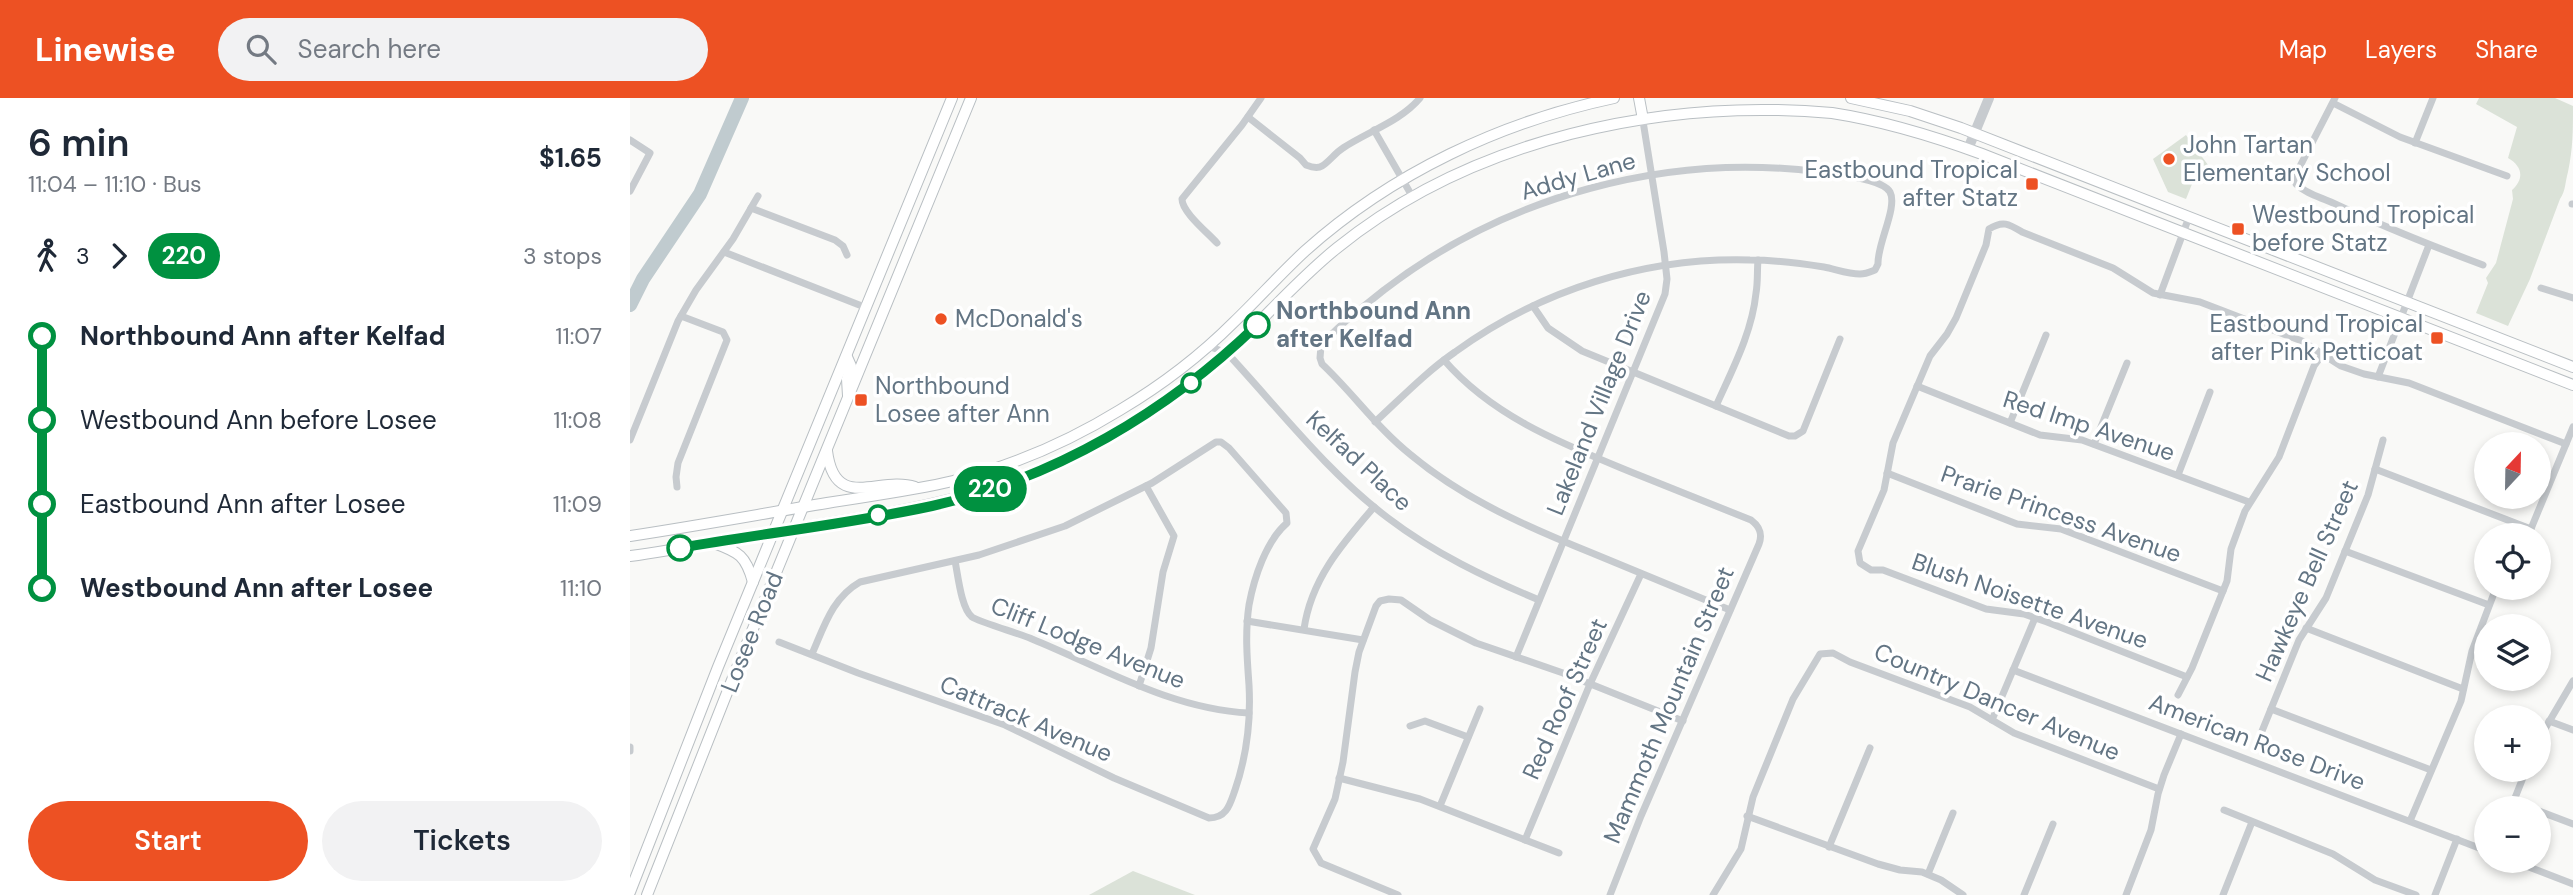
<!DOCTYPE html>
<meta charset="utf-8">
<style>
:root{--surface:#fff;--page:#f2f2f3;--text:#1f2937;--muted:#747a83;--accent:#ed5123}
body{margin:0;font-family:"DM Sans",sans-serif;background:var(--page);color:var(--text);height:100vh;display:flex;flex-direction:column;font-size:26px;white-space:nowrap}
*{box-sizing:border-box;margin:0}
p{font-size:23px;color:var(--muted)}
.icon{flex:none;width:38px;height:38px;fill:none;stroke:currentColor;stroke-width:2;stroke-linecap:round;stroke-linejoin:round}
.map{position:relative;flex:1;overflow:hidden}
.details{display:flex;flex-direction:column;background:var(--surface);width:630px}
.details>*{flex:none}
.badge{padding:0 14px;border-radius:23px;font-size:24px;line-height:46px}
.needle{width:46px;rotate:22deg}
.buttons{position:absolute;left:1844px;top:334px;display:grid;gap:14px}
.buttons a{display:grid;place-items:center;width:77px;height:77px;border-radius:50%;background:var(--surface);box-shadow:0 4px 10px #0003;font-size:35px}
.map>.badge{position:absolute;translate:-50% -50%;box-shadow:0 0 0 4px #fff}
.legs{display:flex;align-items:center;gap:10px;height:77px;padding:0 28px;font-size:23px}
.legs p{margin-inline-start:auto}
.headline{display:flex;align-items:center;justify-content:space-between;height:119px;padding:0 28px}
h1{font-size:38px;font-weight:600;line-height:52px}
.cta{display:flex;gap:14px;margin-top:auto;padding:14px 28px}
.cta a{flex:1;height:80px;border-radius:42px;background:var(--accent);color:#fff;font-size:28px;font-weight:600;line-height:80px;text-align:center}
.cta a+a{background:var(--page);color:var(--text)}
ul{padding:0 28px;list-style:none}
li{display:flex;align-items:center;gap:24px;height:84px;font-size:26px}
li i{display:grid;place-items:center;width:10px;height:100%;margin:0 9px;background:currentColor}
li i::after{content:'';width:18px;height:18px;margin:-9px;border:5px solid;border-radius:50%;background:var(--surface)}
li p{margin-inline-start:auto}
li:first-child i{background:linear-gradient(#0000 50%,currentColor 0)}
li:last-child i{background:linear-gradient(currentColor 50%,#0000 0)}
header{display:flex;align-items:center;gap:42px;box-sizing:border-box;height:98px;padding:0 35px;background:var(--accent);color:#fff}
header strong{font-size:33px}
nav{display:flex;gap:38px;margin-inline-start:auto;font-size:24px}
.search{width:490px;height:63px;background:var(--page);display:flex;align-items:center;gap:18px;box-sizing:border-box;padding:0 24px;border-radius:38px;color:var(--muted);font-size:26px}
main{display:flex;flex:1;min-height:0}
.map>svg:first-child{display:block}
.green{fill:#dbe2d8}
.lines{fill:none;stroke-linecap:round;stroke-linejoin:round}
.river{stroke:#c0cbcf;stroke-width:14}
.secondary-casing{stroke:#b9bfc3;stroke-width:12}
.minor{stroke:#c7cbcf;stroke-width:7}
.tertiary{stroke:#c7cbcf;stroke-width:10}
.secondary{stroke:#fff;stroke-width:10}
.line-1-casing{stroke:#fff;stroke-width:16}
.line-1{stroke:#009140;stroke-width:10}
.poi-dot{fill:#ed5123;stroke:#fff;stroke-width:2.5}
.stop-1-dot{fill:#fff;stroke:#009140;stroke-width:3.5}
.labels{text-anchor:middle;stroke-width:7;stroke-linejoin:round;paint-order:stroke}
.poi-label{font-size:24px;fill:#637584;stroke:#fff;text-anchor:start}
.street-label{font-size:24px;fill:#637584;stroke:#fff}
.stop-label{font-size:24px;font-weight:bold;fill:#637584;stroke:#fff;text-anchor:start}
</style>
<header>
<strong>Linewise</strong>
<div class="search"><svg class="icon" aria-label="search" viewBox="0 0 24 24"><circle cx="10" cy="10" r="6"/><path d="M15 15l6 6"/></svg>Search here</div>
<nav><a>Map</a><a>Layers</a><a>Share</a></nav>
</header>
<main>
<section class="details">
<div class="headline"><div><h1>6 min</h1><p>11:04 – 11:10 · Bus</p></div><b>$1.65</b></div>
<div class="legs"><svg class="icon" aria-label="walk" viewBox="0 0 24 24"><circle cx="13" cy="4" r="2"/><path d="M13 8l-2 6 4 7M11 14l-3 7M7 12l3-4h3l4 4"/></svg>3<svg class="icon" aria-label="forward" viewBox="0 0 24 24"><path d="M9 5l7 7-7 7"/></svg><b class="badge" style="background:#009140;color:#fff">220</b><p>3 stops</p></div>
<ul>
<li><i style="color:#009140"></i><b>Northbound Ann after Kelfad</b><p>11:07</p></li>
<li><i style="color:#009140"></i><span>Westbound Ann before Losee</span><p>11:08</p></li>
<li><i style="color:#009140"></i><span>Eastbound Ann after Losee</span><p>11:09</p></li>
<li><i style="color:#009140"></i><b>Westbound Ann after Losee</b><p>11:10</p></li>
</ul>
<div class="cta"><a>Start</a><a>Tickets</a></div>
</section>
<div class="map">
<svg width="1943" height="797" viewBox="0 0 1943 797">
<rect width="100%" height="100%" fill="#f9f9f7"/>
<g class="green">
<path d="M1849 0H1925L1943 8C1943 33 1943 50 1938 74 1935 84 1936 92 1930 101L1900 181 1878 228 1846 215 1858 185 1856 180 1866 165 1883 101 1882 92C1895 80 1892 68 1878 60L1887 29 1846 6Z"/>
<polygon points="1556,37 1578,67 1566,76 1556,101 1538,94 1523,61"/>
<polygon points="503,773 565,797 459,797"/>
</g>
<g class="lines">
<polyline class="river" points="0,207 13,181 70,96 112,0"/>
<g class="secondary-casing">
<g id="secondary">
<polyline points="1009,0 1012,16"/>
<polyline points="1221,0 1280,13 1331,30 1943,269"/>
<polyline points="217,259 221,268 217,281 218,298"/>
<path d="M197 353C205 415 249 377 285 389"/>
<path d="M0 438C66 428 131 416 197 405 239 398 281 393 323 383 382 368 438 344 490 312 532 287 570 258 604 224 628 201 650 176 675 153 762 75 871 24 984 0"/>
<path d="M84 445C109 454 116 458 123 484"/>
<path d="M0 458C54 451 107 439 161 431 271 414 367 399 467 346 519 318 568 283 611 242 643 211 672 178 707 150 842 41 1030 0 1202 15 1254 23 1303 38 1352 56L1943 287"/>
<polyline points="0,794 88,569 322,0"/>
<polyline points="17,797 104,577 341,0"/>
</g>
</g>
<g class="minor">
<path d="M1705 0 1666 76V86C1676 96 1690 99 1703 105 1752 128 1802 148 1853 167"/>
<polyline points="1703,5 1770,39 1877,78"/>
<path d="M618 19 670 60 676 67C681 69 687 71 692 68 699 64 705 55 713 50 737 34 771 23 790 0"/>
<polyline points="744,32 782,98"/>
<polyline points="0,42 20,55 0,93"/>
<polyline points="1785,45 1803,0"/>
<polyline points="1942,106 1943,106"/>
<polyline points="121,110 205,142 213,148 217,157"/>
<path d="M587 145C577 134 552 114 552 101L612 27 631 0"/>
<polyline points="94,154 237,210"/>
<polyline points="1911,190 1943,200"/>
<polyline points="1530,197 1559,119"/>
<polyline points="903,208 918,230 952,253 1159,338 1165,338 1173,333 1210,241"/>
<path d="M578 248 597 255C649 311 697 374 758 420 804 455 856 480 909 502"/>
<path d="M814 262C863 319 933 346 1001 374 1041 390 1081 406 1121 422 1129 428 1133 435 1129 446L1011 718 980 797"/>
<polyline points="1748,279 1799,147"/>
<polyline points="1287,288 1410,337 1452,342 1619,404"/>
<path d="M1086 308C1102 272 1122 235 1126 195 1128 184 1127 173 1128 162"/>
<path d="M745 324C771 300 796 274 825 254 910 192 1015 159 1120 162 1144 162 1169 165 1194 169 1205 171 1218 176 1230 176 1236 176 1240 174 1245 172L1248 166C1247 146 1268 109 1260 94 1252 80 1205 76 1189 74 1037 54 876 98 754 192 733 209 708 227 691 248L690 260 692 266C723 295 747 330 781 357 835 402 898 429 962 455 1008 474 1054 493 1100 512"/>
<polyline points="1380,325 1416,237"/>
<polyline points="0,342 48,223 66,192 103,141 128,98"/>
<polyline points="1464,346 1497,265"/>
<polyline points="1745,371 1901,431"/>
<polyline points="1257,375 1387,426 1431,431 1593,493"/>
<polyline points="1548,377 1580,294"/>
<polyline points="47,389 46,379 48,365 97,242 93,234 51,218"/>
<polyline points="1898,438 1943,329"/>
<polyline points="1715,453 1859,507"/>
<path d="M325 463C328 477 331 510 342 519 349 524 391 536 402 541 473 570 541 611 619 615"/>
<polyline points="617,523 733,542"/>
<polyline points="1676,530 1833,591"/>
<path d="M674 531C681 481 712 446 744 409"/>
<path d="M149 544 228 575 375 627 484 680 579 720C597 720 600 706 605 692 617 657 621 623 619 587 617 560 615 534 619 507 624 480 636 443 657 425L656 415 599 350 591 344H586L522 385 435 428 349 457 230 484C202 500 194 529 182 556"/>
<polyline points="886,559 1035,196 1037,181 1034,154 1012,17"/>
<polyline points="1383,572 1857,753"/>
<path d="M1557 579 1417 524 1394 516 1356 511 1253 472H1241L1230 465 1228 453 1254 392 1263 345 1300 258 1317 236 1326 220 1356 147 1359 131C1373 122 1379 126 1392 134L1483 170 1523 195 1570 204 1672 243 1711 268 1734 276 1779 285 1936 346"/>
<polyline points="509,588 521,550 533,474 544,438 516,388"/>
<polyline points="1548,597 1562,570 1597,483 1601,451 1615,413 1649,359 1684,268 1692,257"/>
<polyline points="1641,611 1801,672"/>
<polyline points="1362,622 1405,520"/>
<polyline points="1919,623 1943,632"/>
<polyline points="780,628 795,623 838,639"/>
<polyline points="1630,638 1669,542 1696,500 1738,397 1753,342"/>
<polyline points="1909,641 1943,583"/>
<polyline points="0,649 0,653"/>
<polyline points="709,680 790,701 929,755"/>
<polyline points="1884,703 1902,710"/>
<polyline points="810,708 850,611"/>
<polyline points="1881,710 1896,672"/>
<polyline points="1594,712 1703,756 1745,782 1786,797"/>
<polyline points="1909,713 1943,726"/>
<polyline points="1117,718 1248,766 1270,772 1292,774 1311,782 1333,797"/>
<polyline points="1780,723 1831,603 1842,553 1866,490"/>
<polyline points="895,742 960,586 1011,476"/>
<polyline points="1199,749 1240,650"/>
<polyline points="1883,763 1943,786"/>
<polyline points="1298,776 1323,715"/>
<polyline points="768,797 691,765 683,751 705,701 713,664 725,574 729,554 746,508 750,503 759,501 771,502 800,522 846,545 933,575 1053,623"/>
<polyline points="1083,797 1111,751 1123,699 1163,601 1190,556 1203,555 1220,564 1340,609 1384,635 1529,691"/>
<polyline points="1394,797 1423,726"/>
<polyline points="1496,797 1521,732 1528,696 1534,677 1551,636"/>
<polyline points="1593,797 1622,724"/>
<polyline points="1805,797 1827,741"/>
</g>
<polyline class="tertiary" points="1338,51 1359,0"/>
<use href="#secondary" class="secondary"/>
</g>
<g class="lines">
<g class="line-1-casing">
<path id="line-1" d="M50 450C134 435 219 426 302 408 425 380 537 314 627 227"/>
</g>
<use href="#line-1" class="line-1"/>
</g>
<g class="poi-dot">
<circle cx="1539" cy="61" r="7"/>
<rect x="1395" y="79" width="14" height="14" rx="3.5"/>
<rect x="1601" y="124" width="14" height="14" rx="3.5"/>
<circle cx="311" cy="221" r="7"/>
<rect x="1800" y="233" width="14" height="14" rx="3.5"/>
<rect x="224" y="295" width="14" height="14" rx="3.5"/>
</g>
<g class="stop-1-dot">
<circle cx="627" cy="227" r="12"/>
<circle cx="561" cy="285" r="9"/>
<circle cx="248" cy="417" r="9"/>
<circle cx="50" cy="450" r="12"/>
</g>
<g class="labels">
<g class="poi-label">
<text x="1553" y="55">John Tartan<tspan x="1553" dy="28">Elementary School</tspan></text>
<text x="1388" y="80" text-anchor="end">Eastbound Tropical<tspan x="1388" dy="28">after Statz</tspan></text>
<text x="1622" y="125">Westbound Tropical<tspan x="1622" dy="28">before Statz</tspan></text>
<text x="325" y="229">McDonald's</text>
<text x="1793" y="234" text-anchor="end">Eastbound Tropical<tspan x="1793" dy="28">after Pink Petticoat</tspan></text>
<text x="245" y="296">Northbound<tspan x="245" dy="28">Losee after Ann</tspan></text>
</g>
<g class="street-label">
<text transform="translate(948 78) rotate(-16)" y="8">Addy Lane</text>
<text transform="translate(969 305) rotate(-68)" y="8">Lakeland Village Drive</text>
<text transform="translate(1459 328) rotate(18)" y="8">Red Imp Avenue</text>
<text transform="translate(729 363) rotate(43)" y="8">Kelfad Place</text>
<text transform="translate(1431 416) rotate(19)" y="8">Prarie Princess Avenue</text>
<text transform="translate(1677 483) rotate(-66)" y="8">Hawkeye Bell Street</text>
<text transform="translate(1400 503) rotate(19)" y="8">Blush Noisette Avenue</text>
<text transform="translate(122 534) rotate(-68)" y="8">Losee Road</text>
<text transform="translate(458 545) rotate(22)" y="8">Cliff Lodge Avenue</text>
<text transform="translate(935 601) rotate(-66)" y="8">Red Roof Street</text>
<text transform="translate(1367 604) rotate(23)" y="8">Country Dancer Avenue</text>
<text transform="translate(1039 607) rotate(-67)" y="8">Mammoth Mountain Street</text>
<text transform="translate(396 621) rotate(23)" y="8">Cattrack Avenue</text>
<text transform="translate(1627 644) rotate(21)" y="8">American Rose Drive</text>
</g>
<g class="stop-label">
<text x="646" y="221">Northbound Ann<tspan x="646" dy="28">after Kelfad</tspan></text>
</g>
</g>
</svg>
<div class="buttons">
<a><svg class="needle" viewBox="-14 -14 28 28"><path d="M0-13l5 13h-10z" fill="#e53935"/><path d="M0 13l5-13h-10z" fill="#747a83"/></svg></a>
<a><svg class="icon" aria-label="locate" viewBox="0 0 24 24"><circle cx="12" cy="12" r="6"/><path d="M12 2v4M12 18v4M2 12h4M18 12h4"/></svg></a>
<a><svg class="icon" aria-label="layers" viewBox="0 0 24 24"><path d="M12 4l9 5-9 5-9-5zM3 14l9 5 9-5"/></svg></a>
<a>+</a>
<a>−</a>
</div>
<b class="badge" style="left:360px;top:391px;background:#009140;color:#fff">220</b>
</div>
</main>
